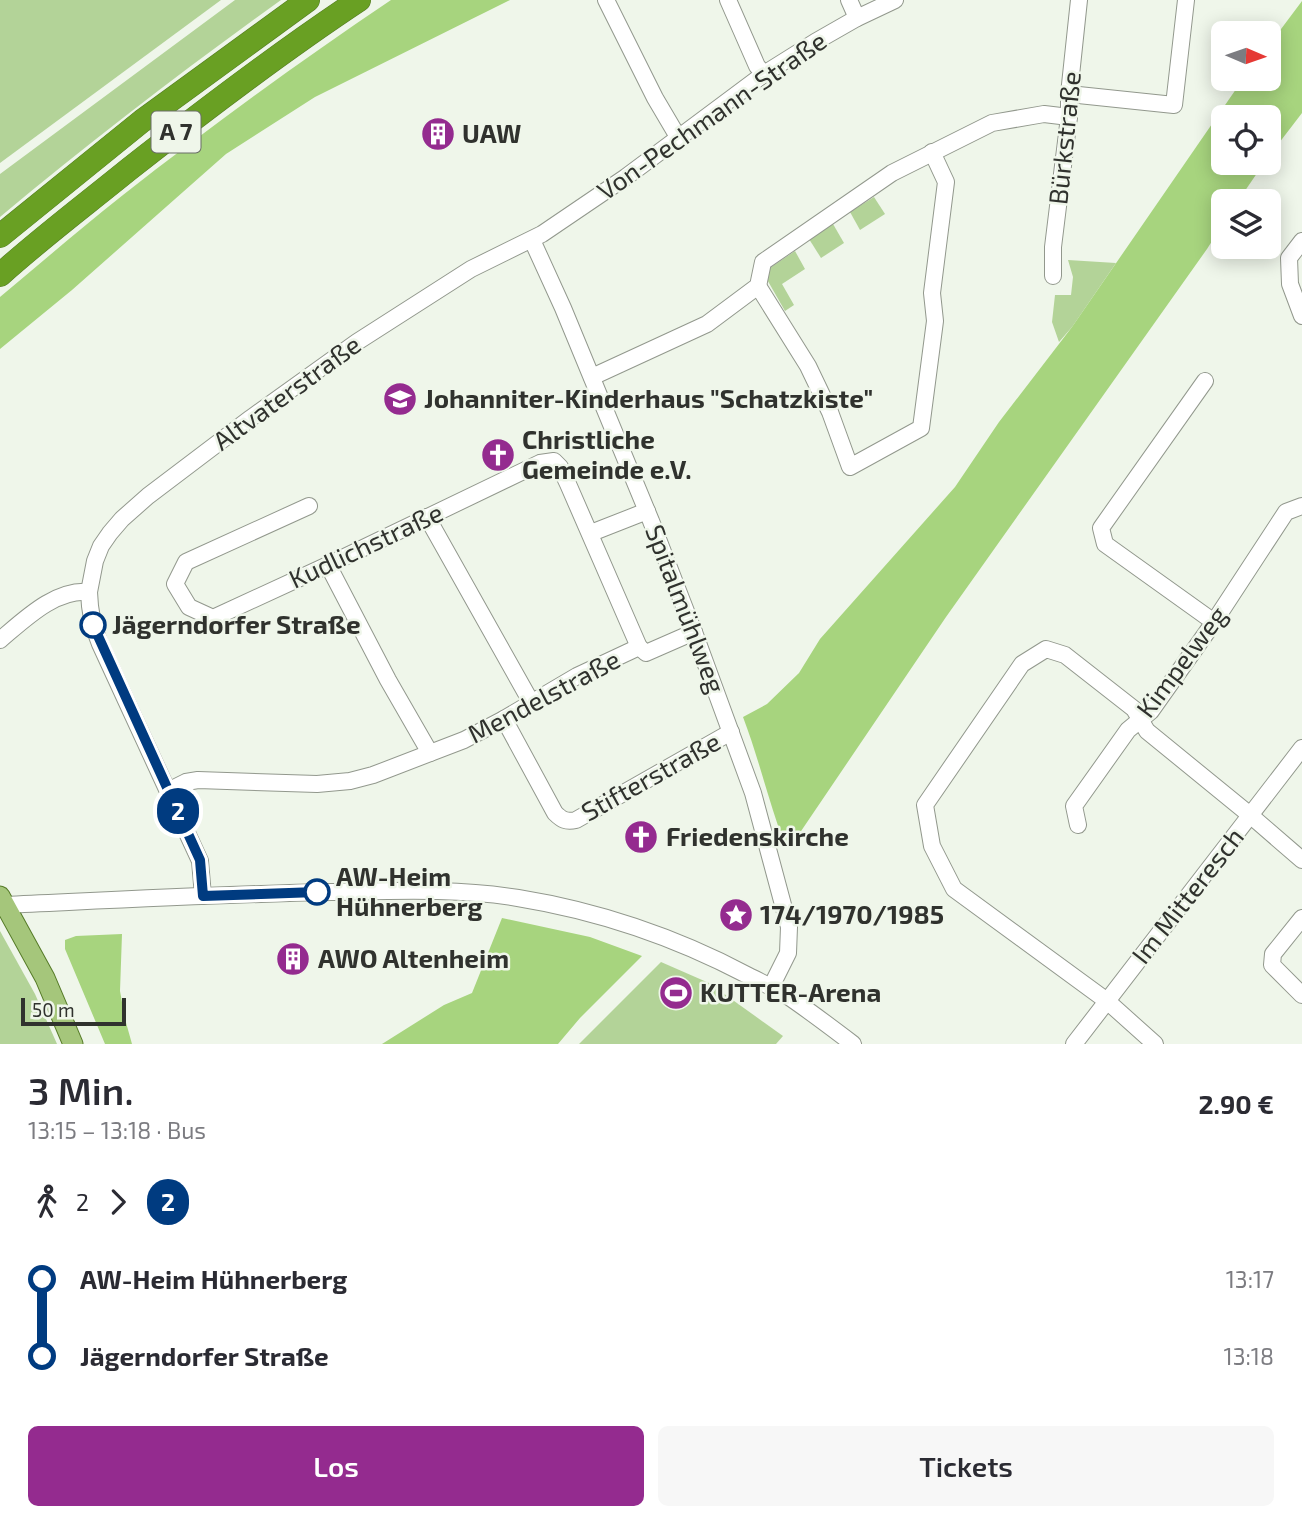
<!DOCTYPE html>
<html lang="de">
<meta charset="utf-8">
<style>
:root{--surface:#fff;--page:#f7f7f7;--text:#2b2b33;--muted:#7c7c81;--accent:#942b8f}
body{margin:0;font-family:"Exo 2",sans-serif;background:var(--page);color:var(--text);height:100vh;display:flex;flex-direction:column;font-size:26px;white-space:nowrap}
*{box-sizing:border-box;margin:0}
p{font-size:23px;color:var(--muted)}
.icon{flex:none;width:38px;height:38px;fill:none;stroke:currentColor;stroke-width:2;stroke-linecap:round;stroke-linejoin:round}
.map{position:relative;height:1044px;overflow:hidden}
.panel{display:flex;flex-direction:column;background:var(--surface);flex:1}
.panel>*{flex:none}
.badge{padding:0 14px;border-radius:23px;font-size:24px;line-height:46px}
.needle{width:46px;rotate:92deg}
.controls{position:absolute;left:1211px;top:21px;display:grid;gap:14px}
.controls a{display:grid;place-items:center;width:70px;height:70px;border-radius:10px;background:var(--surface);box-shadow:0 4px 18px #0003;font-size:35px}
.scale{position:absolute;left:21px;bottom:18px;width:105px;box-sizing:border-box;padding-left:7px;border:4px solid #30322e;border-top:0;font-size:19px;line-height:24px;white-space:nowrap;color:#30322e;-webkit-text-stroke:5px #eff6ea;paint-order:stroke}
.map>.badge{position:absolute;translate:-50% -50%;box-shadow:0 0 0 4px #fff}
.legs{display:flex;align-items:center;gap:10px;height:77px;padding:0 28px;font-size:23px}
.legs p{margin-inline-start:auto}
.headline{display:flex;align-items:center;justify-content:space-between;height:119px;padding:0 28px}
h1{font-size:38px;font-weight:600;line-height:52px}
.button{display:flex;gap:14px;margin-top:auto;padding:14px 28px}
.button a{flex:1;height:80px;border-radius:10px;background:var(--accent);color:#fff;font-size:28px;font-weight:600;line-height:80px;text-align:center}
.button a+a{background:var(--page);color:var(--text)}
ul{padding:0 28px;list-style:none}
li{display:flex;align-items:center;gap:24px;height:77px;font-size:26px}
li i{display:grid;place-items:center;width:10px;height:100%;margin:0 9px;background:currentColor}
li i::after{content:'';width:18px;height:18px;margin:-9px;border:5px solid;border-radius:50%;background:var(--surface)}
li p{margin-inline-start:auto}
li:first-child i{background:linear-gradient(#0000 50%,currentColor 0)}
li:last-child i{background:linear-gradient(currentColor 50%,#0000 0)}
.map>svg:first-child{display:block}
.green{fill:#b3d398}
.forest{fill:#a7d47e}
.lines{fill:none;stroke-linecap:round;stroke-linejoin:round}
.minor-casing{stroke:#92988d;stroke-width:18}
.major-casing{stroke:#557a27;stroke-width:21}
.highway-casing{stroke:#557a27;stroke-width:24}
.minor{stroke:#fff;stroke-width:16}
.major{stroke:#a5c67b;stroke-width:19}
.highway{stroke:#69a023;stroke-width:23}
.line-1-casing{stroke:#fff;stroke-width:16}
.line-1{stroke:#003b80;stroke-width:10}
.stop-1-dot{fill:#fff;stroke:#003b80;stroke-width:3.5}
.labels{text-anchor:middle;stroke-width:5;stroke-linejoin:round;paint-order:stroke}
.shield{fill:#eff6ea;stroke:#696d66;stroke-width:2}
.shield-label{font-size:24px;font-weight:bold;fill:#30322e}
.street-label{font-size:26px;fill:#30322e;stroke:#eff6ea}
.poi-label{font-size:26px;font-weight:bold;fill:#30322e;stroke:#eff6ea;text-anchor:start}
.stop-label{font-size:26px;font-weight:bold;fill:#30322e;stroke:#eff6ea;text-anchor:start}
</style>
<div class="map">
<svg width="1302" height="1044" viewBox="0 0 1302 1044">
<rect width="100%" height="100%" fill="#eff6ea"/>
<g class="green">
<polygon points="0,0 221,0 0,163"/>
<path d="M235 0H281C185 69 91 141 0 217V174Z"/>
<polygon points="874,197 885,214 860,230 850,212"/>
<polygon points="833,224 844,243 821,258 809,239"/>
<polygon points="795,251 805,269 782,284 794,305 785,311 765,276 764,272"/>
<polygon points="1068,260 1116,263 1072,327 1059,342 1052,322 1055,295 1071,295 1073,277"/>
<polygon points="0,931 35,994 57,1044 0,1044"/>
<polygon points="661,962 709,983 783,1036 776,1044 579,1044"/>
</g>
<g class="forest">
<path d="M391 0H510L315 97 226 154 72 290 0 349V297C41 263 81 228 123 195 210 127 299 62 391 0Z"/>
<path d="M1302 1V113L1269 156V117H1223V163H1264L1238 201H1223V224L1207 249 946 617 795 840 785 845C769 803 759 759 743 717L767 704 799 673 820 639 955 487 999 422 1072 327 1243 79H1269V45Z"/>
<polygon points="502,918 590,937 642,956 580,1018 558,1044 382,1044 444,1005 472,993"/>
<polygon points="122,934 120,991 125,1019 132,1044 105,1044 65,949 65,940 76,936"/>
</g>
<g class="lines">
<g class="minor-casing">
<g id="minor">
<polyline points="606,0 655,98 678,137"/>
<polyline points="728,0 757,66 764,74"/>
<polyline points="849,0 857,18"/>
<polyline points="1069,94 1174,105 1186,0"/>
<polyline points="532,240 563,308 651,521 694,632 753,793 789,927 788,953 771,987"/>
<polyline points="1302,241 1289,258 1290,284 1302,316"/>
<polyline points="1053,276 1053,247 1069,117 1069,94 1079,0"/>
<polyline points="758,286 808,366 830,412 850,467 921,428 935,321 932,293 946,182 932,152"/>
<polyline points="592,377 707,324 758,286 763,262 892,173 992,123 1044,114 1069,117"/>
<polyline points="1205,381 1101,528 1105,544 1214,622"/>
<polyline points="309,506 186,562 175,584 189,607 213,618 328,565 540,463 554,461 560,467 568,484 639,647"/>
<polyline points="427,517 531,702"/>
<polyline points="591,533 647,511"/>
<polyline points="328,565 388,680 430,753"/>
<path d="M0 640C25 619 55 589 89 592"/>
<path d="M504 719 555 813C562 820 566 822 576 820L731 732"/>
<polyline points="168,791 186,782 198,780 317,784 350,781 373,775 464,740 504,719 577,676 639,647 646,653 694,632"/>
<polyline points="1078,825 1074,806 1128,730 1151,711 1214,622 1286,512 1302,506"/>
<polyline points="203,896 200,861 100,644 93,625 90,606 89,592 95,561 101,546 110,533 122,519 148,496 251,418 357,342 471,269 542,234 626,177 764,74 815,42 857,18 895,0"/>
<path d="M5 905C114 900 224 894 333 892 394 891 457 888 518 898 598 911 675 937 747 975 761 982 776 989 789 997 811 1012 832 1028 853 1044"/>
<polyline points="1302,918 1273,954 1272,965 1302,995"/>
<polyline points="1074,1044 1302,748"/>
<polyline points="1155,1044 1107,1001 954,889 932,846 925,805 1022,664 1046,649 1065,655 1134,709 1147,731 1250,815 1302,860"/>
</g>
</g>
<g class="major-casing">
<polyline id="major" points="0,896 45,978 73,1044"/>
</g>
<g class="highway-casing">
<g id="highway">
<polyline points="0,236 142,121 308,0"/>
<path d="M0 275C41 238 85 205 128 170 203 111 279 53 359 0"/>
</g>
</g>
<use href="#minor" class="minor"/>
<use href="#major" class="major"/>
<use href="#highway" class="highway"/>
</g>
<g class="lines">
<g class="line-1-casing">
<polyline id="line-1" points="93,625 200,860 203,896 317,892"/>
</g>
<use href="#line-1" class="line-1"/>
</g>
<defs>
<g id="building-disc" transform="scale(1.75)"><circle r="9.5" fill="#942b8f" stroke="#eff6ea"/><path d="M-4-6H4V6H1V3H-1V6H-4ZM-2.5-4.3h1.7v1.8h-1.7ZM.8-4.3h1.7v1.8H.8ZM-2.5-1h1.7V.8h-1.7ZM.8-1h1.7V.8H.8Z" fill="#fff"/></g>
<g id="school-disc" transform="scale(1.75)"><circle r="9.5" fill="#942b8f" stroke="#eff6ea"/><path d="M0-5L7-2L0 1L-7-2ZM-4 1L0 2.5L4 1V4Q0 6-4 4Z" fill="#fff"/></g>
<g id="church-disc" transform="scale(1.75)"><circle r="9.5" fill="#942b8f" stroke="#eff6ea"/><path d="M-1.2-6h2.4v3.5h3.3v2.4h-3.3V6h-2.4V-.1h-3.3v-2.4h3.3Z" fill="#fff"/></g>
<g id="sight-disc" transform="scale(1.75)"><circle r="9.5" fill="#942b8f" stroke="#eff6ea"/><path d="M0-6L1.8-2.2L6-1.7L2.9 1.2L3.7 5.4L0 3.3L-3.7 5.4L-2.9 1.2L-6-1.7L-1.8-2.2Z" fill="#fff"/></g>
<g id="stadium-disc" transform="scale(1.75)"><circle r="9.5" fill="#942b8f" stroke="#eff6ea"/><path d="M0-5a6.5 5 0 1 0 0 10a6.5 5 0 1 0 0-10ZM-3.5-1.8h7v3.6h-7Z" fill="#fff"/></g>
</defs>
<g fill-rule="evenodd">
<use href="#building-disc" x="438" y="134"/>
<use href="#school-disc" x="400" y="399"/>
<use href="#church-disc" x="498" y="455"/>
<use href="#church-disc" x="641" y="837"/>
<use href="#sight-disc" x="736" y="915"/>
<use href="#building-disc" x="293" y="959"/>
<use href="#stadium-disc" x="676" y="993"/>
</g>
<g class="stop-1-dot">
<circle cx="93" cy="625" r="12"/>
<circle cx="317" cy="892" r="12"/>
</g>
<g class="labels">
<rect class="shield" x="151.5" y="111.5" width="49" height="41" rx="5"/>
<g class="shield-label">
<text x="176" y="140">A 7</text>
</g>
<g class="street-label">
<text transform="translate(712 116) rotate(-35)" y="9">Von-Pechmann-Straße</text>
<text transform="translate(1065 138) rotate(-84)" y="9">Bürkstraße</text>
<text transform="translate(287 393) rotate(-36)" y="9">Altvaterstraße</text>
<text transform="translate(366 546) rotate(-25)" y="9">Kudlichstraße</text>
<text transform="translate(685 609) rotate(69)" y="9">Spitalmühlweg</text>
<text transform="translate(1182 662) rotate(-53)" y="9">Kimpelweg</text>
<text transform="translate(544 697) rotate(-28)" y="9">Mendelstraße</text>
<text transform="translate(651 777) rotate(-29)" y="9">Stifterstraße</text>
<text transform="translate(1188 896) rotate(-52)" y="9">Im Mitteresch</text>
</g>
<g class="poi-label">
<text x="462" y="143">UAW</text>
<text x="424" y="408">Johanniter-Kinderhaus "Schatzkiste"</text>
<text x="522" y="449">Christliche<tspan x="522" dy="30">Gemeinde e.V.</tspan></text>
<text x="666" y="846">Friedenskirche</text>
<text x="760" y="924">174/1970/1985</text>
<text x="318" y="968">AWO Altenheim</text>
<text x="700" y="1002">KUTTER-Arena</text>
</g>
<g class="stop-label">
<text x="112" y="634">Jägerndorfer Straße</text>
<text x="336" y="886">AW-Heim<tspan x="336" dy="30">Hühnerberg</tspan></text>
</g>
</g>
</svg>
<div class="controls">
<a><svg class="needle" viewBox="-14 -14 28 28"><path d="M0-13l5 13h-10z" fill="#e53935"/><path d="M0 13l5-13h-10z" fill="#7c7c81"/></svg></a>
<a><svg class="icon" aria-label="locate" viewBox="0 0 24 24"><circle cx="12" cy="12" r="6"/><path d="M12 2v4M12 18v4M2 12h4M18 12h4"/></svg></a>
<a><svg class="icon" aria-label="layers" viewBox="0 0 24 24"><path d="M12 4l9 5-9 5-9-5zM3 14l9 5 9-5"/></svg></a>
</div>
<div class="scale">50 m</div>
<b class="badge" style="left:178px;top:811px;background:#003b80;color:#fff">2</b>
</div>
<section class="panel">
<div class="headline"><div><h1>3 Min.</h1><p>13:15 – 13:18 · Bus</p></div><b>2.90 €</b></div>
<div class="legs"><svg class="icon" aria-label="walk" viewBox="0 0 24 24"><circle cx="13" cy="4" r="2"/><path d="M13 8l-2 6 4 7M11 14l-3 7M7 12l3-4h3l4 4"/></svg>2<svg class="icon" aria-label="forward" viewBox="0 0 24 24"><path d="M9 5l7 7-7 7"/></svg><b class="badge" style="background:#003b80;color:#fff">2</b></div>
<ul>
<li><i style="color:#003b80"></i><b>AW-Heim Hühnerberg</b><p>13:17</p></li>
<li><i style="color:#003b80"></i><b>Jägerndorfer Straße</b><p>13:18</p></li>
</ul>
<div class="button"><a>Los</a><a>Tickets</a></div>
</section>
